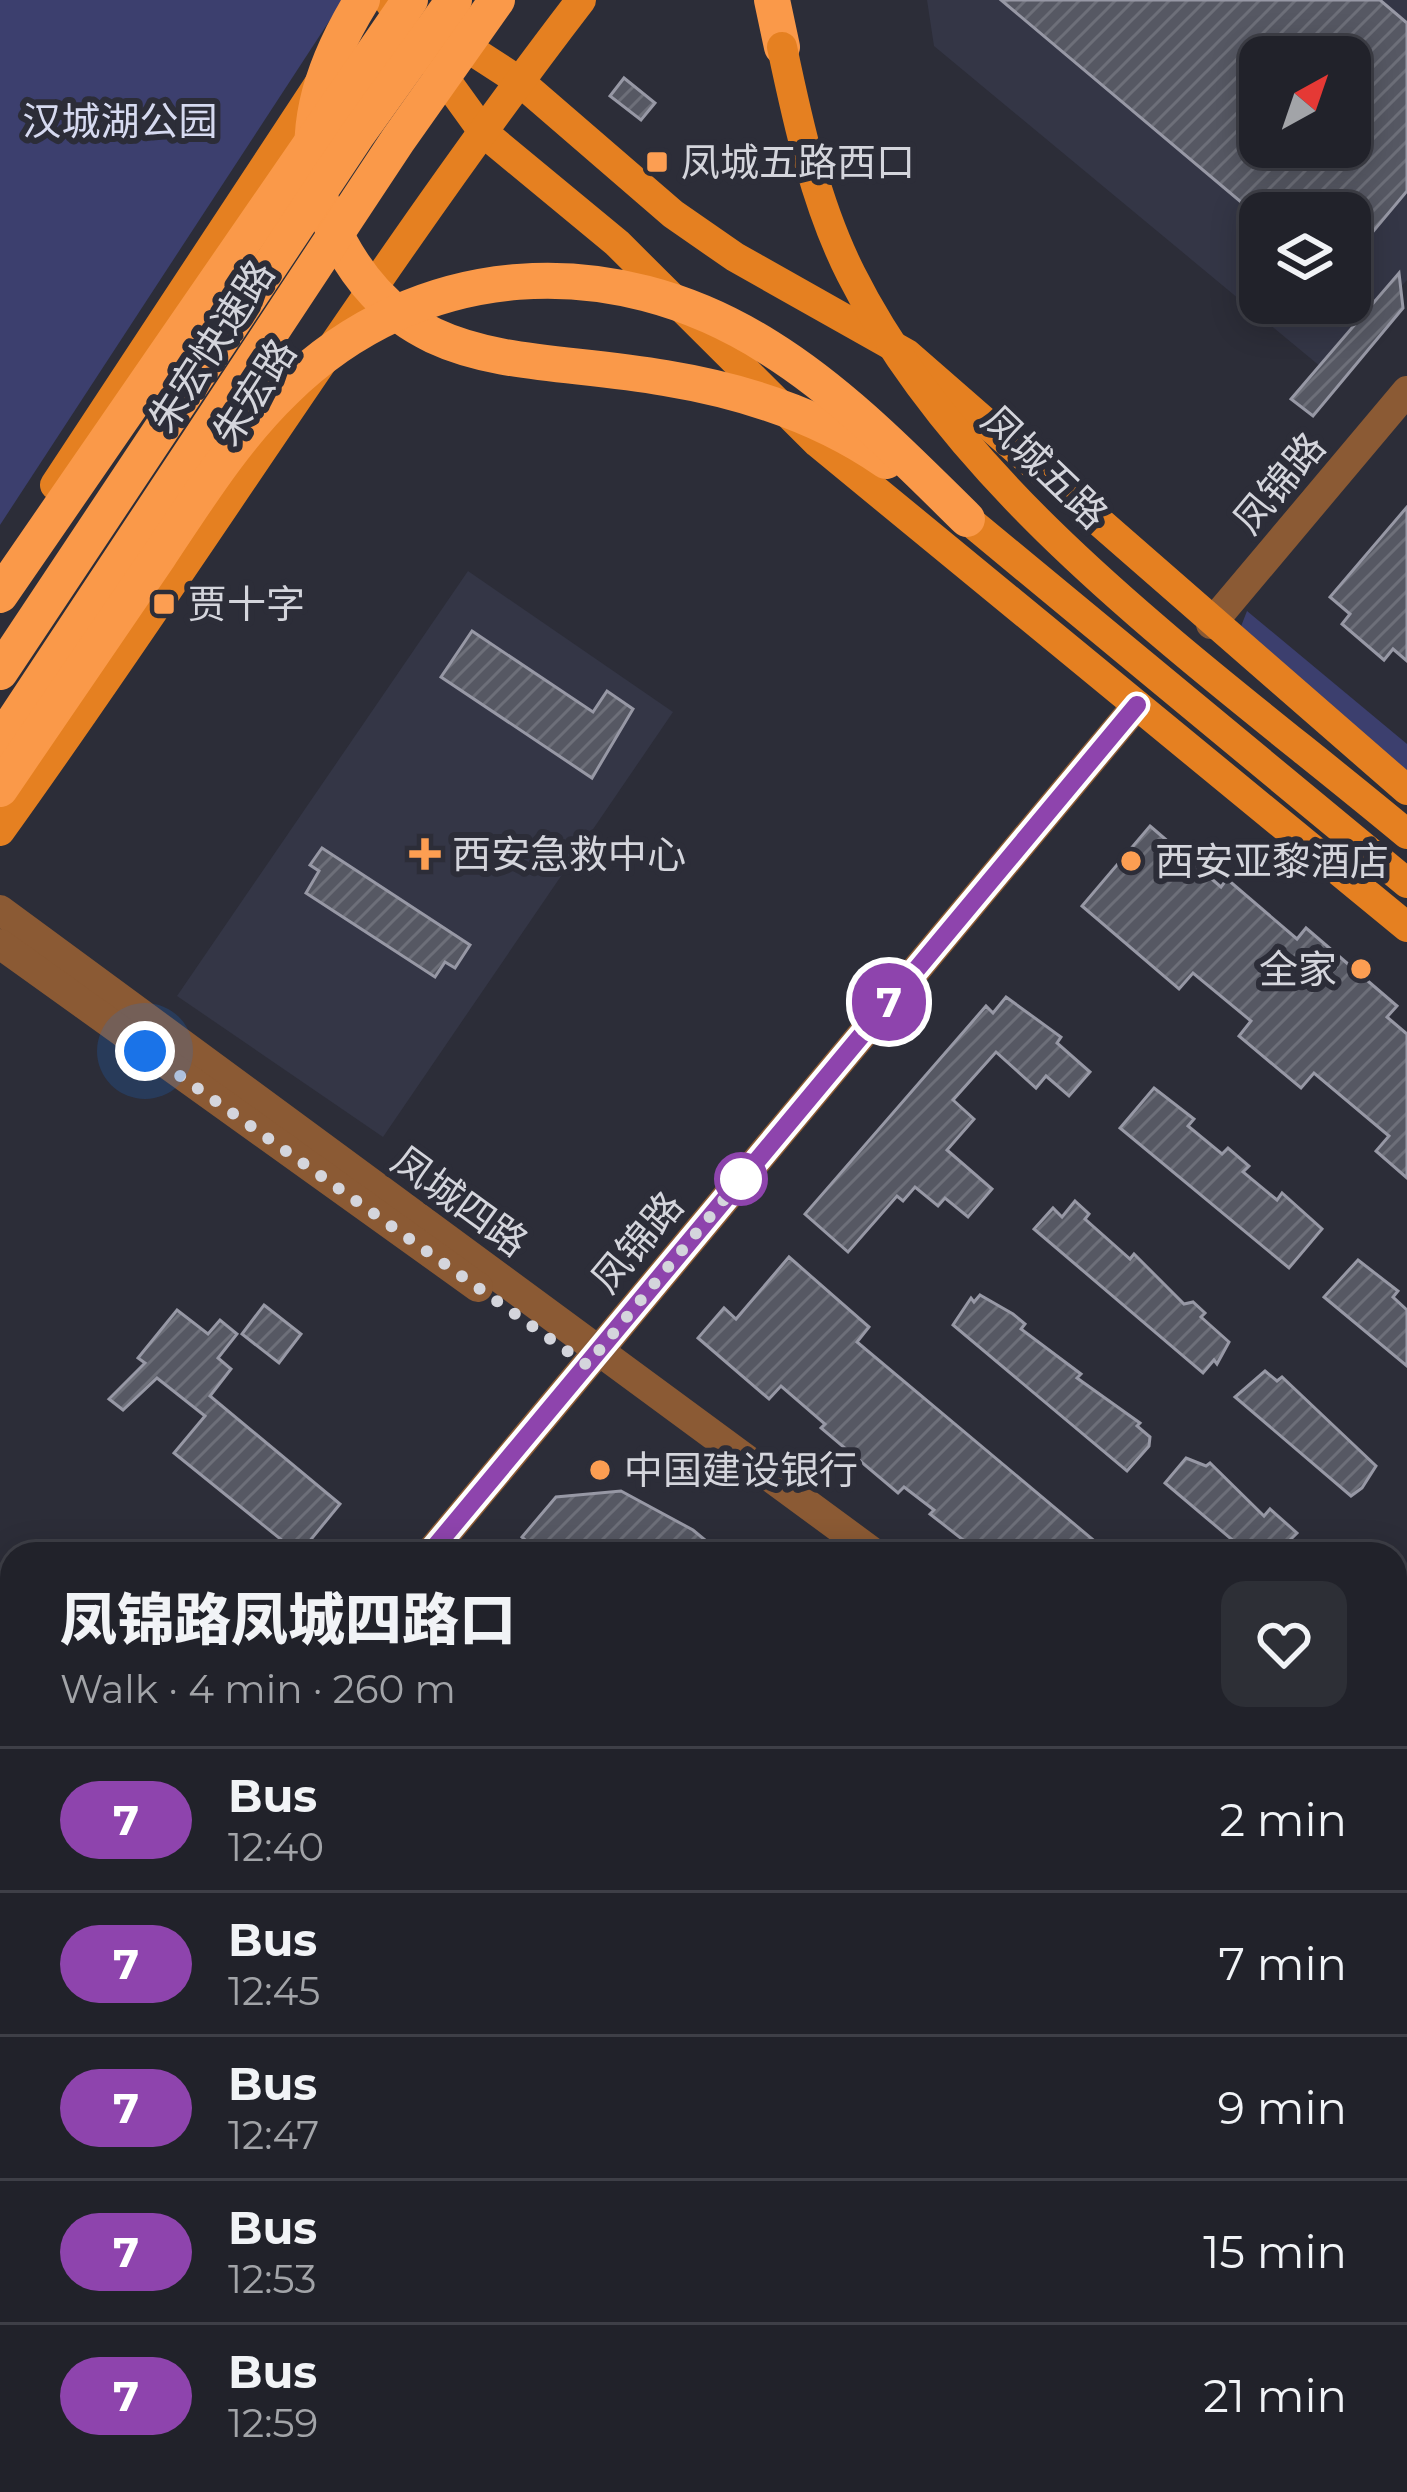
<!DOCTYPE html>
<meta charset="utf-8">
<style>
:root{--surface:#21222a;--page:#2d2f36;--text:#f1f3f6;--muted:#a2a4a8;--line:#3e3f47}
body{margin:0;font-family:Montserrat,"Noto Sans SC",sans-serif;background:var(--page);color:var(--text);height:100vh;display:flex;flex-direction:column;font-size:45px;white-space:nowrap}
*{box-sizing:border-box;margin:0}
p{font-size:39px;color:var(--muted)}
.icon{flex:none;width:66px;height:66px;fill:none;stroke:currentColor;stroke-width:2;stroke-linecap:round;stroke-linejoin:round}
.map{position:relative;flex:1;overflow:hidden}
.panel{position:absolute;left:0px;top:1542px;width:1407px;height:951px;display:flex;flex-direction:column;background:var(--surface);border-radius:36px 36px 0 0;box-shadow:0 6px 30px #0003,0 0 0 3px var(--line)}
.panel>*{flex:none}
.badge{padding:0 24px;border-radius:39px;font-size:42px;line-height:78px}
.needle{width:78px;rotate:40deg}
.tools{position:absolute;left:1239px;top:36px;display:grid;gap:24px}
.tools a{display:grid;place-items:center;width:132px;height:132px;border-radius:24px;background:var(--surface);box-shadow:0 6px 30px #0003,0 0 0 3px var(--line);font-size:60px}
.you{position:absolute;width:60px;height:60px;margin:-30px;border:9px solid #fff;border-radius:50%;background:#1a73e8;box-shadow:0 0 0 18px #1a73e833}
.map>.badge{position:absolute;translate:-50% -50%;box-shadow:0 0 0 6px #fff}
.round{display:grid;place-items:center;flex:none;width:126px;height:126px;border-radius:24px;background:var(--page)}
.headline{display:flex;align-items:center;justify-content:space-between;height:204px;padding:0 60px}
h1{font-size:57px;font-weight:800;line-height:90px}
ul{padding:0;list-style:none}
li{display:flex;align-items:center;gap:36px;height:144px;padding:0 60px;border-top:3px solid var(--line)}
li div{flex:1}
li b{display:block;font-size:45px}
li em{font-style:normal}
li .badge{min-width:132px;font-weight:700;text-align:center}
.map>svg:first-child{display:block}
.built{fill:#343646;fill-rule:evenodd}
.forest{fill:url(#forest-firs)}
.green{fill:#3c3f6e}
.building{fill:url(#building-hatch);stroke:#9798a5;stroke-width:3;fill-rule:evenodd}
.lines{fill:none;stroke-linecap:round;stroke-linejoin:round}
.minor{stroke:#8b5a34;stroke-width:30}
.major{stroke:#e58021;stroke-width:30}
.highway{stroke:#fa9949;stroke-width:36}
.major-bridge{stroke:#e58021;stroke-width:30}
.highway-bridge{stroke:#fa9949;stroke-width:36}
.line-casing{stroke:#fff;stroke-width:27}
.line{stroke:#8e44ad;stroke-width:18}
.walk{stroke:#d4d5dc;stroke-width:12;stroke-dasharray:0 21.6}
.poi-dot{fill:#fc9e52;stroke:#2c2d38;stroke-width:4.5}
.stop-dot{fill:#fff;stroke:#8e44ad;stroke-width:6}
.labels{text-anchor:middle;stroke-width:12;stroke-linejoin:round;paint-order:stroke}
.park-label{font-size:39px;fill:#d6daf0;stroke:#2c2d38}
.poi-label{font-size:39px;fill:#d4d5dc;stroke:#2c2d38;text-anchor:start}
.street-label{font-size:39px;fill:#d4d5dc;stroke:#2c2d38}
</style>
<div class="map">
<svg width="1407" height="2492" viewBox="0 0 1407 2492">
<defs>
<pattern id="forest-firs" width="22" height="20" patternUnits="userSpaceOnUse" patternTransform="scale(3)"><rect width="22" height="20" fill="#595cac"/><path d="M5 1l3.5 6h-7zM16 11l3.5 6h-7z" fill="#787aba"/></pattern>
<pattern id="building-hatch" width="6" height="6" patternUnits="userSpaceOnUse" patternTransform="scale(3)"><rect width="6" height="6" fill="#565863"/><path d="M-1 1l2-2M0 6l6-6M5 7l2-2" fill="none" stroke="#6d6f79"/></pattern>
</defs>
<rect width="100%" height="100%" fill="#2c2d38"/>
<g class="built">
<path d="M927 0H1407V280L1327 372 934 46ZM1260 57H1350V147H1260ZM1260 213H1350V303H1260Z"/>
<polygon points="468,571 673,712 383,1137 177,996"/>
</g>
<polygon class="forest" points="0,1617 12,1626 12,1749 0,1751"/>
<g class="green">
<polygon points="0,0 343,0 0,525"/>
<polygon points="1247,611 1407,744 1407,803 1240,629"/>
</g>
<g class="building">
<path d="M1001 0H1380L1407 23V191L1350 259V213H1254ZM1260 57H1350V147H1260Z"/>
<polygon points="624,78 655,103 641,120 610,96"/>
<polygon points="1399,273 1403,308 1313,416 1291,399"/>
<polygon points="1407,507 1407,661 1393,649 1384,660 1342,624 1350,614 1330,597"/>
<polygon points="472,631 593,712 607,691 633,709 592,778 441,677"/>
<polygon points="1150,826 1221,887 1227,879 1297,939 1306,928 1397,1006 1387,1017 1407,1034 1407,1178 1376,1151 1389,1136 1314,1073 1301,1088 1239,1036 1251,1021 1193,973 1179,989 1082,906"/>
<polygon points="322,848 470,945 455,968 445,962 435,977 306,893 319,871 310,865"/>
<polygon points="1006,997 1061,1037 1057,1043 1090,1072 1069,1096 1046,1076 1036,1088 996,1052 953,1100 974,1119 947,1150 992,1189 968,1217 945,1198 938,1206 915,1187 903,1201 897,1196 848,1252 805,1214 986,1006 993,1013"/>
<polygon points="1154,1088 1194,1119 1188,1126 1222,1154 1228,1148 1249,1166 1243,1172 1277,1200 1282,1193 1322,1229 1289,1268 1120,1128"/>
<polygon points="1075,1201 1089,1214 1085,1219 1130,1259 1134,1254 1184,1304 1193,1302 1205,1313 1201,1317 1229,1342 1217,1364 1214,1360 1203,1373 1034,1229 1053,1208 1062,1217"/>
<polygon points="789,1257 869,1327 857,1342 1110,1554 981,1554 930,1514 934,1510 904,1487 898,1493 821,1428 825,1424 781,1386 769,1399 698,1338 724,1308 736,1319"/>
<polygon points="1358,1260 1398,1291 1393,1297 1407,1310 1407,1366 1324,1297"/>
<polygon points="980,1295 1013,1314 1025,1324 1021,1329 1081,1374 1077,1378 1140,1423 1137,1426 1150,1437 1149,1446 1127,1471 953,1325 971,1298 974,1302"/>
<polygon points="264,1305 301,1334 279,1363 242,1334"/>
<polygon points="177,1310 208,1334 220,1320 237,1334 218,1358 231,1369 210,1396 340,1504 299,1554 174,1453 205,1416 157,1378 123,1410 109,1399 145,1363 138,1358"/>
<polygon points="1265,1371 1277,1381 1282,1377 1376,1466 1362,1488 1351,1496 1235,1397"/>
<polygon points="1186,1458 1206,1466 1210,1463 1264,1516 1270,1509 1297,1533 1291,1539 1309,1554 1249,1554 1165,1483"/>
<polygon points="621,1491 693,1530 722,1554 541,1554 522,1537 556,1497"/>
</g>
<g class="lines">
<g class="minor">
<polyline points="1211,624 1407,391"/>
<polyline points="0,910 875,1554"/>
<polyline points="0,944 478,1287"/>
<polyline points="429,1554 1137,705"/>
<polyline points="1395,1979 1407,1990"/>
<polyline points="1395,2008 1407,2019"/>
<polyline points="0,2064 12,2050"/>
</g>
<g class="major">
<polyline points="388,0 484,133 617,243 818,443 1407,927"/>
<polyline points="448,35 519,81 673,214 735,257 907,354 1407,790"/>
<polyline points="55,485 319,84"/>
<polyline points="967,519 1407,883"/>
<path d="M0 831C197 557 375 268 581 0"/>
</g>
<polyline class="highway" points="772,0 782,47"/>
<path class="major-bridge" d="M782 47C798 123 816 205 851 274 965 502 1214 673 1407 834"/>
<g class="highway-bridge">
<path d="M362 0C322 65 294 141 327 216 398 379 518 352 665 378 744 391 820 415 886 461"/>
<polyline points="0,595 410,0"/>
<polyline points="0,672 357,135 454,0"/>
<polyline points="0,742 398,140 497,0"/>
<path d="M0 789C53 711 106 634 159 556 197 499 235 438 285 390 419 258 612 248 768 347 842 393 905 458 967 519"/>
</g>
</g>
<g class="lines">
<g class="line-casing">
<polyline id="line" points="429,1554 1137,705"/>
</g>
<use href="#line" class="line"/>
<polyline class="walk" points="145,1051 587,1365 741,1179"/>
</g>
<g class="poi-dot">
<rect x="645" y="150" width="24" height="24" rx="6"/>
<rect x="152" y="592" width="24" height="24" rx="6"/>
<path d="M419 836h12v12h12v12h-12v12h-12v-12h-12v-12h12z"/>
<circle cx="1131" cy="861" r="12"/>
<circle cx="1361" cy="969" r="12"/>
<circle cx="600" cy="1470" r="12"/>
</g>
<circle class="stop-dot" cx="741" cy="1179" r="24"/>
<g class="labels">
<g class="park-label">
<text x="120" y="135">汉城湖公园</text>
</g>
<g class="poi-label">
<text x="681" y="176">凤城五路西口</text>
<text x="188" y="618">贾十字</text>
<text x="452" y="868">西安急救中心</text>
<text x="1155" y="875">西安亚黎酒店</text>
<text x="1337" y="983" text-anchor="end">全家</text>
<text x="624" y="1484">中国建设银行</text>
</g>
<g class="street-label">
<text transform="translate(211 346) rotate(-57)" y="14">朱宏快速路</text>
<text transform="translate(254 392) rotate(-57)" y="14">朱宏路</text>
<text transform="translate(1045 467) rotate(44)" y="14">凤城五路</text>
<text transform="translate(1279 483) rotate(-50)" y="14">凤锦路</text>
<text transform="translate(460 1201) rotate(36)" y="14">凤城四路</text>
<text transform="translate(637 1242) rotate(-50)" y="14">凤锦路</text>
</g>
</g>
</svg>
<div class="tools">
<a><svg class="needle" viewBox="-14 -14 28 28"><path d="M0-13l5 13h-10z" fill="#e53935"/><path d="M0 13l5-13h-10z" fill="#a2a4a8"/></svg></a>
<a><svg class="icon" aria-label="layers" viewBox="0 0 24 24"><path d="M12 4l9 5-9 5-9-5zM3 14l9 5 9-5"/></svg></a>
</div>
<div class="you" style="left:145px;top:1051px"></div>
<b class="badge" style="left:889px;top:1002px;background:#8e44ad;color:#fff">7</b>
<section class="panel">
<div class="headline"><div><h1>凤锦路凤城四路口</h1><p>Walk · 4 min · 260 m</p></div><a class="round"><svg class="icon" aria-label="heart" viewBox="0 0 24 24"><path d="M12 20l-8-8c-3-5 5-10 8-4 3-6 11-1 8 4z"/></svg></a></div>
<ul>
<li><span class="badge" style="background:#8e44ad;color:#fff">7</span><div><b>Bus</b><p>12:40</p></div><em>2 min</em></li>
<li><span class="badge" style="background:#8e44ad;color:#fff">7</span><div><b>Bus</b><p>12:45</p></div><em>7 min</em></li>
<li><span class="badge" style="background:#8e44ad;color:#fff">7</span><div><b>Bus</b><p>12:47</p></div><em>9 min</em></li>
<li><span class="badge" style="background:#8e44ad;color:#fff">7</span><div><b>Bus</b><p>12:53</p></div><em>15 min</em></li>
<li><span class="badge" style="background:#8e44ad;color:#fff">7</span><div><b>Bus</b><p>12:59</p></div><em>21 min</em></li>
</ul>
</section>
</div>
